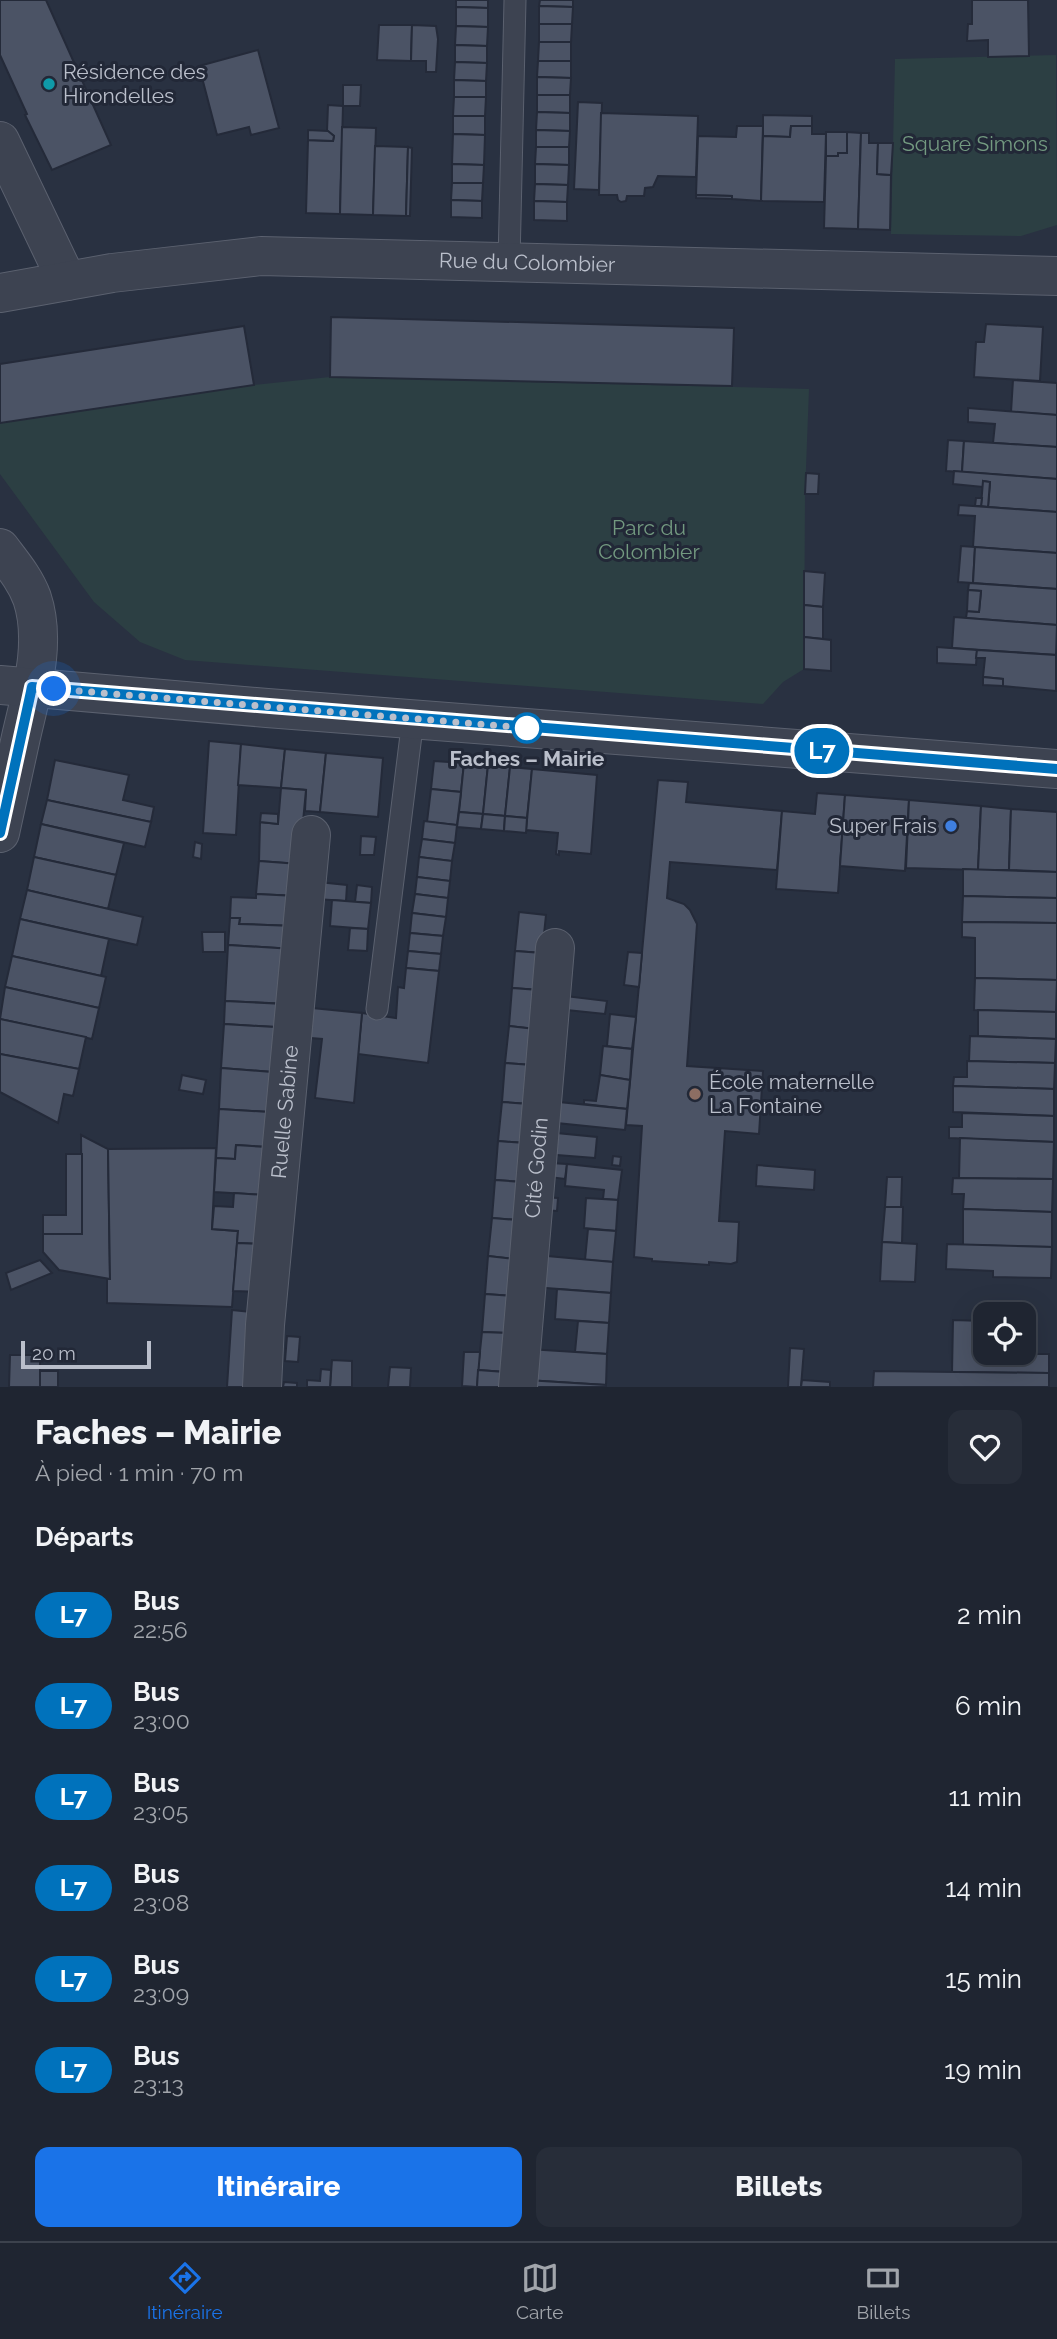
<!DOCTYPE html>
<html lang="fr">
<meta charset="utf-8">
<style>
:root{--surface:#1f2531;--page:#272d39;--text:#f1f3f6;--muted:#a1a5ab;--line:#3c424d;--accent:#1a73e8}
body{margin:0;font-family:Raleway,sans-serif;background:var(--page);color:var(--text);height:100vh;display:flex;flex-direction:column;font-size:26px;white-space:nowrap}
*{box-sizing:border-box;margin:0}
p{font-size:23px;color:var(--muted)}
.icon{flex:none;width:38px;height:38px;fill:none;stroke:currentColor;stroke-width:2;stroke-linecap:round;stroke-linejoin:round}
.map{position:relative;height:1387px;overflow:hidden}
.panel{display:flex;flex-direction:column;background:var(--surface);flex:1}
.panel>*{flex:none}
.badge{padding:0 14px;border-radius:23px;font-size:24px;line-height:46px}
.tools{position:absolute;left:973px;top:1302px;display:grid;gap:14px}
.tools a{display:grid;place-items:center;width:63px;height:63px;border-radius:14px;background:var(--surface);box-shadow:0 7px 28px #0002,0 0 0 2px var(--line);font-size:35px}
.scale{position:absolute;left:21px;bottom:18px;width:130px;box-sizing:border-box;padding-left:7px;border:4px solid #babfcb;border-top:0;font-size:19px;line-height:24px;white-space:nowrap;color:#babfcb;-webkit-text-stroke:5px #222837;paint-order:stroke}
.you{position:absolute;width:35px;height:35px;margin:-18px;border:5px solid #fff;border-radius:50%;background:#1a73e8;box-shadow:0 0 0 10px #1a73e833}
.map>.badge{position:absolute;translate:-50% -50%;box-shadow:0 0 0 4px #fff}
h2{padding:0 35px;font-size:26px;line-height:63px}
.round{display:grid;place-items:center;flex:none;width:74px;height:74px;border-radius:14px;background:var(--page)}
.overview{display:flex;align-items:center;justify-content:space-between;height:119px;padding:0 35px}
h1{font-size:33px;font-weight:800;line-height:52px}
.action{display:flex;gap:14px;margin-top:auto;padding:14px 35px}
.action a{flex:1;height:80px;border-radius:14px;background:var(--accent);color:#fff;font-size:28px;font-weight:800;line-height:80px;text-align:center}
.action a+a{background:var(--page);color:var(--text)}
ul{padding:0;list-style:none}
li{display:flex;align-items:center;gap:21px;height:91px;padding:0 35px}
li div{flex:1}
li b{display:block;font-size:26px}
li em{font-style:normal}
li .badge{min-width:77px;font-weight:700;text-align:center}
.dock{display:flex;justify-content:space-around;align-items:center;height:98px;border-top:2px solid var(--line);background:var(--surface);font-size:19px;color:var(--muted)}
.dock a{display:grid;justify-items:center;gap:4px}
.dock .current{color:var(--accent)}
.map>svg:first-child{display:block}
.green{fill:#2c3f43}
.building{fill:#4b5365;stroke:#242a39;stroke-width:2}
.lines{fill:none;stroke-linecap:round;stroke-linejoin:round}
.lane-casing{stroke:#5b616f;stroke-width:23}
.street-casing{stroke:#5b616f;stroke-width:40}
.lane{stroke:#3d4351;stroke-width:21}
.street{stroke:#3d4351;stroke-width:38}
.line-casing{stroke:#fff;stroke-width:16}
.line{stroke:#0072bc;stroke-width:10}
.walk{stroke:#babfcb;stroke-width:7;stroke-dasharray:0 12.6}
.culture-dot{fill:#0f9aa8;stroke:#222837;stroke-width:2.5}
.stop-dot{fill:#fff;stroke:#0072bc;stroke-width:3.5}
.shop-dot{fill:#3f7fe0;stroke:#222837;stroke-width:2.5}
.education-dot{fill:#8d6e63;stroke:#222837;stroke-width:2.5}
.labels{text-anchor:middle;stroke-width:6;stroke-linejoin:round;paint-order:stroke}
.poi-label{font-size:21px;fill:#babfcb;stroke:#222837;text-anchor:start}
.park-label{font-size:21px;fill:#739a80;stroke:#222837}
.street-label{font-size:21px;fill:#babfcb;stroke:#222837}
.stop-label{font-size:21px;font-weight:bold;fill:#babfcb;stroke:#222837}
</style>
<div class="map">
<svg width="1057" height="1387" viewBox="0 0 1057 1387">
<rect width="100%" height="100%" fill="#293141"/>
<g class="green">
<polygon points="1056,55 1057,225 1021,236 891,234 895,59"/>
<polygon points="330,377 809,389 805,494 804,669 783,682 763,704 185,660 140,642 94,602 0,474 0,423 254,385"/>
</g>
<g class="building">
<polygon points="0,0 46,0 111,145 52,170 25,115 27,114 0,55"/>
<polygon points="456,0 488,0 488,8 456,7"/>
<polygon points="540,0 573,0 573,7 539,6"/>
<polygon points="972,0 1028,0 1029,56 988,57 988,40 967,41 968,24 972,24"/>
<polygon points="539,6 573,7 572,24 539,24"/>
<polygon points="456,7 488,8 488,27 456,26"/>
<polygon points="539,24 572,24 571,42 539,42"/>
<polygon points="379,25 412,25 411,61 377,60"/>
<polygon points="412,25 436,26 438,39 436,72 426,72 426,61 411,61"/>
<polygon points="456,26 488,27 487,46 455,45"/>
<polygon points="539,42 571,42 571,61 538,61"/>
<polygon points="455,45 487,46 487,63 455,62"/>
<polygon points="258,50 279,128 251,135 249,127 217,135 199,66"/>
<polygon points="538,61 571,61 571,78 537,77"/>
<polygon points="455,62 487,63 486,81 454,80"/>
<polygon points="537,77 571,78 570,95 537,95"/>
<polygon points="454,80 486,81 486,97 454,97"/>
<polygon points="343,85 361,85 360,106 343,106"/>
<polygon points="537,95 570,95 570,113 537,112"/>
<polygon points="454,97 486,97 485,116 453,116"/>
<polygon points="578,102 602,103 599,190 574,189"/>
<polygon points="328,105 343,106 340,214 306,213 308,140 333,141 334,136 327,131"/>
<polygon points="537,112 570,113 570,131 536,130"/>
<polygon points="601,113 698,116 696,177 658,176 653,187 645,188 644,196 627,196 626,201 621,202 618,200 617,195 599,195"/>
<polygon points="763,115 812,116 812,126 791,126 790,137 763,136"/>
<polygon points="453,116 485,116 485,135 453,134"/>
<polygon points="737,126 763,126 761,201 732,199 732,196 696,195 698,136 736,137"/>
<polygon points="791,126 812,126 812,134 826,134 824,202 761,201 763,136 790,137"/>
<polygon points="342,127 376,128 373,215 340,214"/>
<polygon points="308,130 328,131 334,136 333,141 308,140"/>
<polygon points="536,130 570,131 569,147 536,147"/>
<polygon points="826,132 847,132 847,153 838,153 838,156 826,156"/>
<polygon points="847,132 861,133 858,229 824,228 826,156 838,156 838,153 847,153"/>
<polygon points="861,133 869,133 869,143 878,143 877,174 891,175 890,230 858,229"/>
<polygon points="453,134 485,135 484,165 452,164"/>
<polygon points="878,143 893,143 891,175 877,174"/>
<polygon points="375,146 408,147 406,216 373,215"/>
<polygon points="408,147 412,148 410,216 406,216"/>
<polygon points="536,147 569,147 569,165 535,164"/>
<polygon points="452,164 484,165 483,183 452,183"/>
<polygon points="535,164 569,165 568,185 535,184"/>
<polygon points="452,183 483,183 482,201 451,200"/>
<polygon points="535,184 568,185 567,202 534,201"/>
<polygon points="696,195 732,196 732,199 696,198"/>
<polygon points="451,200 482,201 482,218 451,217"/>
<polygon points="534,201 567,202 567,221 534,220"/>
<polygon points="331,317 734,328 732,386 330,377"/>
<polygon points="986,324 1043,327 1040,381 974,377 976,342 984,342"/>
<polygon points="244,326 254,385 0,423 0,364"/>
<polygon points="1013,380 1057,383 1057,415 1011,412"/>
<polygon points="968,408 1057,415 1057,447 993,443 995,424 968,422"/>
<polygon points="948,440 964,441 962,472 946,471"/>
<polygon points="964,441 1057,447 1057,479 962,472"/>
<polygon points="954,471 1057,479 1057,512 988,507 990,482 983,481 983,487 953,484"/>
<polygon points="806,473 819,474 818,494 805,494"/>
<polygon points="983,481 990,482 988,507 981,506"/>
<polygon points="976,498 982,498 981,506 975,506"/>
<polygon points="959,505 1057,512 1057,553 973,547 975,516 958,515"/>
<polygon points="961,546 975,547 973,583 958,582"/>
<polygon points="975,547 1057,553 1057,589 973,583"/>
<polygon points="804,571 825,573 823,607 804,605"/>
<polygon points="969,583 1057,589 1057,625 966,618 967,611 979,612 981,591 968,590"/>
<polygon points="968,590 981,591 979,612 967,611"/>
<polygon points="804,605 823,607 823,639 804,637"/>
<polygon points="954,617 1057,625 1056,655 952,648"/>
<polygon points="804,637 831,640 831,671 804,669"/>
<polygon points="937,647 977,650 976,665 937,663"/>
<polygon points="977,650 1056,655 1056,691 1003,686 1003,679 983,677 985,658 976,658"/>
<polygon points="983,677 1003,679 1003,686 983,685"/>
<polygon points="209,741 241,744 236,835 203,833"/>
<polygon points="241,744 285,749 281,788 238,785"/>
<polygon points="285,749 326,753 320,812 305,811 306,790 281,788"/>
<polygon points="326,753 383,758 378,817 320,812"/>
<polygon points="55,760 129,775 123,800 154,807 151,822 47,800"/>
<polygon points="434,761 464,763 461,792 431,789"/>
<polygon points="464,763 488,765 483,814 459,812"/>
<polygon points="488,765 510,767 505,816 483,814"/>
<polygon points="510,767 532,769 527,818 505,816"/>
<polygon points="532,769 597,775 591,854 559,851 559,855 556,854 558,833 526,830"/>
<polygon points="658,780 688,782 686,802 782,811 777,870 670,862 667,898 684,904 690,910 697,924 687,1066 763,1071 759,1134 725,1131 719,1221 739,1222 737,1262 731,1264 709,1262 709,1265 652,1261 652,1259 634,1257 642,1126 626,1125"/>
<polygon points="281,788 306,790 299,864 259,861 260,822 278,824"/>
<polygon points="431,789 461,792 457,825 427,822"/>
<polygon points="817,793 845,795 838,893 776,889 782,811 815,814"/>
<polygon points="845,795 909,800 905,871 840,866"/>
<polygon points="47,800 151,822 145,847 41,824"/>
<polygon points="909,800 981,806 978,870 906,868"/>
<polygon points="981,806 1011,809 1009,870 978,870"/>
<polygon points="1011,809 1057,812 1057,872 1009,870"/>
<polygon points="459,812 483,814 481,829 457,827"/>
<polygon points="261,813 278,814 278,824 260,822"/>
<polygon points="483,814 505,816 504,831 481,829"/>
<polygon points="505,816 527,818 526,833 504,831"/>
<polygon points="424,821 457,825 455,843 422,839"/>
<polygon points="41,824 124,843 116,875 34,857"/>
<polygon points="361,836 376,837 374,855 360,855"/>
<polygon points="422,839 455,843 452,861 419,857"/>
<polygon points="195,842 202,844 201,859 193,857"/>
<polygon points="34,857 116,875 108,909 27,890"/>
<polygon points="419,857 452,861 450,881 417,877"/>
<polygon points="259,861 299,864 297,896 256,894"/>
<polygon points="963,869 1057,872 1057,898 963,896"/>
<polygon points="417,877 450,881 448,898 415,894"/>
<polygon points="318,882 347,885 346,901 316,899"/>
<polygon points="357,885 372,887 371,903 355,902"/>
<polygon points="27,890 143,917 137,945 20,919"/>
<polygon points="256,894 297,896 294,926 239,924 240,918 230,918 231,897 256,898"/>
<polygon points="415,894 448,898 446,917 412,913"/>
<polygon points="963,896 1057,898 1057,923 962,922"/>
<polygon points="332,900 371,903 368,929 330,926"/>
<polygon points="519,912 546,915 542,953 515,951"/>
<polygon points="412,913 446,917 443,936 410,933"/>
<polygon points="230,918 240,918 239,924 294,926 293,949 228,945"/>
<polygon points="20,919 109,939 101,976 12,956"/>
<polygon points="962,922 1057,923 1057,980 975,978 975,938 962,937"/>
<polygon points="350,928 368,929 367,951 348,950"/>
<polygon points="202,932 225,932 225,952 203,952"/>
<polygon points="410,933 443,936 441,954 408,951"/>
<polygon points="228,945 293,949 289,1004 225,1001"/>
<polygon points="408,951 441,954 439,971 406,968"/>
<polygon points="515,951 542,953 539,990 512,988"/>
<polygon points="628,952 642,953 639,987 624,985"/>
<polygon points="12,956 106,977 99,1008 5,987"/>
<polygon points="406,968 439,971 428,1063 358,1054 362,1013 396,1018 398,987 404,988"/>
<polygon points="975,978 1057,980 1056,1012 974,1010"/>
<polygon points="5,987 99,1008 92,1039 0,1019"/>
<polygon points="512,988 539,990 535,1029 509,1026"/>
<polygon points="557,995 607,1001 605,1014 557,1009"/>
<polygon points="225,1001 285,1004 275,1027 224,1024"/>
<polygon points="302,1007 362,1013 354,1103 315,1098 322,1039 298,1037"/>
<polygon points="978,1010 1056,1012 1056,1039 978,1036"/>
<polygon points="610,1014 636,1017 632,1049 607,1046"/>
<polygon points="0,1019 86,1037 79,1069 0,1054"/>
<polygon points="224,1024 275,1027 272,1072 221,1068"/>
<polygon points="509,1026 535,1029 532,1065 505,1063"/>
<polygon points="970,1036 1056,1039 1055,1063 969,1061"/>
<polygon points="603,1046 632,1049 630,1080 600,1075"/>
<polygon points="0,1054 79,1069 73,1096 64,1094 58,1123 0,1092"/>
<polygon points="967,1061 1055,1063 1054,1089 953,1086 954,1077 967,1077"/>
<polygon points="505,1063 532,1065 529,1104 502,1102"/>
<polygon points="221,1068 272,1072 269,1112 219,1109"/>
<polygon points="182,1075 206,1080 203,1094 179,1090"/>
<polygon points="600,1075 630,1080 627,1109 584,1104 584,1100 596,1101"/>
<polygon points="953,1086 1054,1089 1054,1116 953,1112"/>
<polygon points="549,1101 627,1109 625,1130 547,1122"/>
<polygon points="502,1102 529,1104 525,1143 498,1141"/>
<polygon points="219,1109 269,1112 267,1147 236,1145 235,1159 216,1158"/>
<polygon points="962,1113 1054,1116 1054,1142 949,1138 949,1127 962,1127"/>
<polygon points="546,1132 597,1137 595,1158 544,1154"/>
<polygon points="81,1135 108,1149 110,1279 59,1270 43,1252 43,1234 82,1234"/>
<polygon points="960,1138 1054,1142 1053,1179 959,1178"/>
<polygon points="498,1141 525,1143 522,1182 495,1180"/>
<polygon points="236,1145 267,1147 264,1195 214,1192 216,1158 235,1159"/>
<polygon points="216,1148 212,1229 238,1231 232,1307 107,1303 107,1279 110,1279 108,1149"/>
<polygon points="66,1154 82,1154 82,1234 43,1234 43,1215 66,1215"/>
<polygon points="613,1156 621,1157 620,1166 612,1165"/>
<polygon points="550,1163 567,1164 565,1179 549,1177"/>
<polygon points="567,1164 622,1170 618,1200 603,1199 604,1190 565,1186"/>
<polygon points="757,1165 815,1170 814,1190 756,1186"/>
<polygon points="887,1177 902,1177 901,1207 885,1207"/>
<polygon points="953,1178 1053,1179 1052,1212 963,1209 964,1194 952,1194"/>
<polygon points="495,1180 522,1182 518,1220 492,1218"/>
<polygon points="234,1193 264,1195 261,1244 237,1243 238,1231 212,1229 214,1206 233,1207"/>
<polygon points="544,1197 558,1198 557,1211 543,1210"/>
<polygon points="586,1198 618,1200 616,1231 584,1228"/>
<polygon points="885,1207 903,1207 902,1243 882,1242"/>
<polygon points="963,1209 1052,1212 1052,1247 963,1245"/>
<polygon points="492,1218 518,1220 515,1259 488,1256"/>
<polygon points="588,1229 616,1231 613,1262 585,1260"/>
<polygon points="882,1242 917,1244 915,1282 880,1281"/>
<polygon points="237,1243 267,1244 263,1292 233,1291"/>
<polygon points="947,1244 1052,1247 1051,1278 993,1277 993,1271 946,1269"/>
<polygon points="536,1255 613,1262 611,1293 533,1287"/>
<polygon points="488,1256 515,1259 512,1296 485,1294"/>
<polygon points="40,1260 52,1273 11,1290 6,1273"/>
<polygon points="557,1289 611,1293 609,1323 555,1319"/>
<polygon points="485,1294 512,1296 508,1333 482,1332"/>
<polygon points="232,1310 262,1313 258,1387 227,1387"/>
<polygon points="953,1320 985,1321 985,1353 1024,1353 1024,1322 1030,1322 1030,1354 1049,1354 1049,1373 952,1372"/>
<polygon points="578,1321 609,1323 607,1354 575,1352"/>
<polygon points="482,1332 508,1333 505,1372 478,1370"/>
<polygon points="287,1336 300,1337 298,1362 285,1361"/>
<polygon points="790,1348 804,1349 801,1387 788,1387"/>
<polygon points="528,1349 607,1354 606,1385 526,1380"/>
<polygon points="464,1352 480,1352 477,1387 462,1386"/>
<polygon points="10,1355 40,1355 40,1387 9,1387"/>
<polygon points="332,1360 352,1361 352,1387 330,1387"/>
<polygon points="390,1367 411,1368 410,1387 388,1387"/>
<polygon points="321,1369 331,1370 330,1387 307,1387 307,1380 320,1381"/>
<polygon points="478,1370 505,1372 503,1387 477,1387"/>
<rect x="40" y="1371" width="18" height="16"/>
<polygon points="874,1371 1049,1373 1049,1387 873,1387"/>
<polygon points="526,1380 606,1385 606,1387 526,1387"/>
<polygon points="802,1380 830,1382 830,1387 801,1387"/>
<polygon points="284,1382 297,1383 297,1387 283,1387"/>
</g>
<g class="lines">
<g class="lane-casing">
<g id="lane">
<polyline points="509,262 515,0"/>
<polyline points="377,1009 413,719"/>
</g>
</g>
<g class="street-casing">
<g id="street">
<polyline points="0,141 67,281"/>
<path id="s1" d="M0 293 112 273 261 256 1057 276"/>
<path d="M0 548C12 564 25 579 32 598 47 643 31 693 21 737 14 769 7 801 0 833"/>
<polyline points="0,685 267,708 1057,769"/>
<path id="s2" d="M262 1387 265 1325 311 835"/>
<path id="s3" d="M518 1387 555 948"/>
</g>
</g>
<use href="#lane" class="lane"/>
<use href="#street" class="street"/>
</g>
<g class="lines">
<g class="line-casing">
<polyline id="line" points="0,833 32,687 1057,769"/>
</g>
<use href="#line" class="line"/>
<polyline class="walk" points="54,689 527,728"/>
</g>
<circle class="culture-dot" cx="49" cy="84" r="7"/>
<circle class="stop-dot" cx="527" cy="728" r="14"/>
<circle class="shop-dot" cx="951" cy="826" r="7"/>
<circle class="education-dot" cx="695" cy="1094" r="7"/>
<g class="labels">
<g class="poi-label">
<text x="63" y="79">Résidence des<tspan x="63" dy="24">Hirondelles</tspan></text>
<text x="937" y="833" text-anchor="end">Super Frais</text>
<text x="709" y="1089">École maternelle<tspan x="709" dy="24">La Fontaine</tspan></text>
</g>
<g class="park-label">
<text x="975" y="151">Square Simons</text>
<text x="649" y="535">Parc du<tspan x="649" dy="24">Colombier</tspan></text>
</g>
<g class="street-label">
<text dy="7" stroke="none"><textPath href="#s1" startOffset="530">Rue du Colombier</textPath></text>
<text dy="7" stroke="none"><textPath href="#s2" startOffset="276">Ruelle Sabine</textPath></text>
<text dy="7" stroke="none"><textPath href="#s3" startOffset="220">Cité Godin</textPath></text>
</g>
<g class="stop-label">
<text x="527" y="766">Faches – Mairie</text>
</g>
</g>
</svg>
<div class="tools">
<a><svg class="icon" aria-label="locate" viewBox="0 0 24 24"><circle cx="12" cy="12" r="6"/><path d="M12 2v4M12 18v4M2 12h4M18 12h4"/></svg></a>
</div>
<div class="scale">20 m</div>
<div class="you" style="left:54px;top:689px"></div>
<b class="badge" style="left:822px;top:751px;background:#0072bc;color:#fff">L7</b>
</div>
<section class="panel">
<div class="overview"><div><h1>Faches – Mairie</h1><p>À pied · 1 min · 70 m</p></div><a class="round"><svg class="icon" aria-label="heart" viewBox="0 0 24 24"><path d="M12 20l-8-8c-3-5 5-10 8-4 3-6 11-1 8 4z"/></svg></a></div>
<h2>Départs</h2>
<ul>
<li><span class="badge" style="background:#0072bc;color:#fff">L7</span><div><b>Bus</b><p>22:56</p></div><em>2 min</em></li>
<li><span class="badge" style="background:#0072bc;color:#fff">L7</span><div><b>Bus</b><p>23:00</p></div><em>6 min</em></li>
<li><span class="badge" style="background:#0072bc;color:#fff">L7</span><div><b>Bus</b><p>23:05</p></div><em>11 min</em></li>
<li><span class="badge" style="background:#0072bc;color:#fff">L7</span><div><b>Bus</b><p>23:08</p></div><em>14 min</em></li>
<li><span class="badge" style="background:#0072bc;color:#fff">L7</span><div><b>Bus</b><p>23:09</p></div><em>15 min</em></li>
<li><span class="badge" style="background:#0072bc;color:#fff">L7</span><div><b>Bus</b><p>23:13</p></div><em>19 min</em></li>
</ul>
<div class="action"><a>Itinéraire</a><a>Billets</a></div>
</section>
<nav class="dock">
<a class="current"><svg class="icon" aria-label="directions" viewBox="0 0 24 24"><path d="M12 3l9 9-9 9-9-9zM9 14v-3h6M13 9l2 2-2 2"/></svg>Itinéraire</a>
<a><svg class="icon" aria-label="map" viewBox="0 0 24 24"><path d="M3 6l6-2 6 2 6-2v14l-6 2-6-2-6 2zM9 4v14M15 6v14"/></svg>Carte</a>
<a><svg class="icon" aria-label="tickets" viewBox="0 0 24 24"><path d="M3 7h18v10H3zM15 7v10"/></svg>Billets</a>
</nav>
